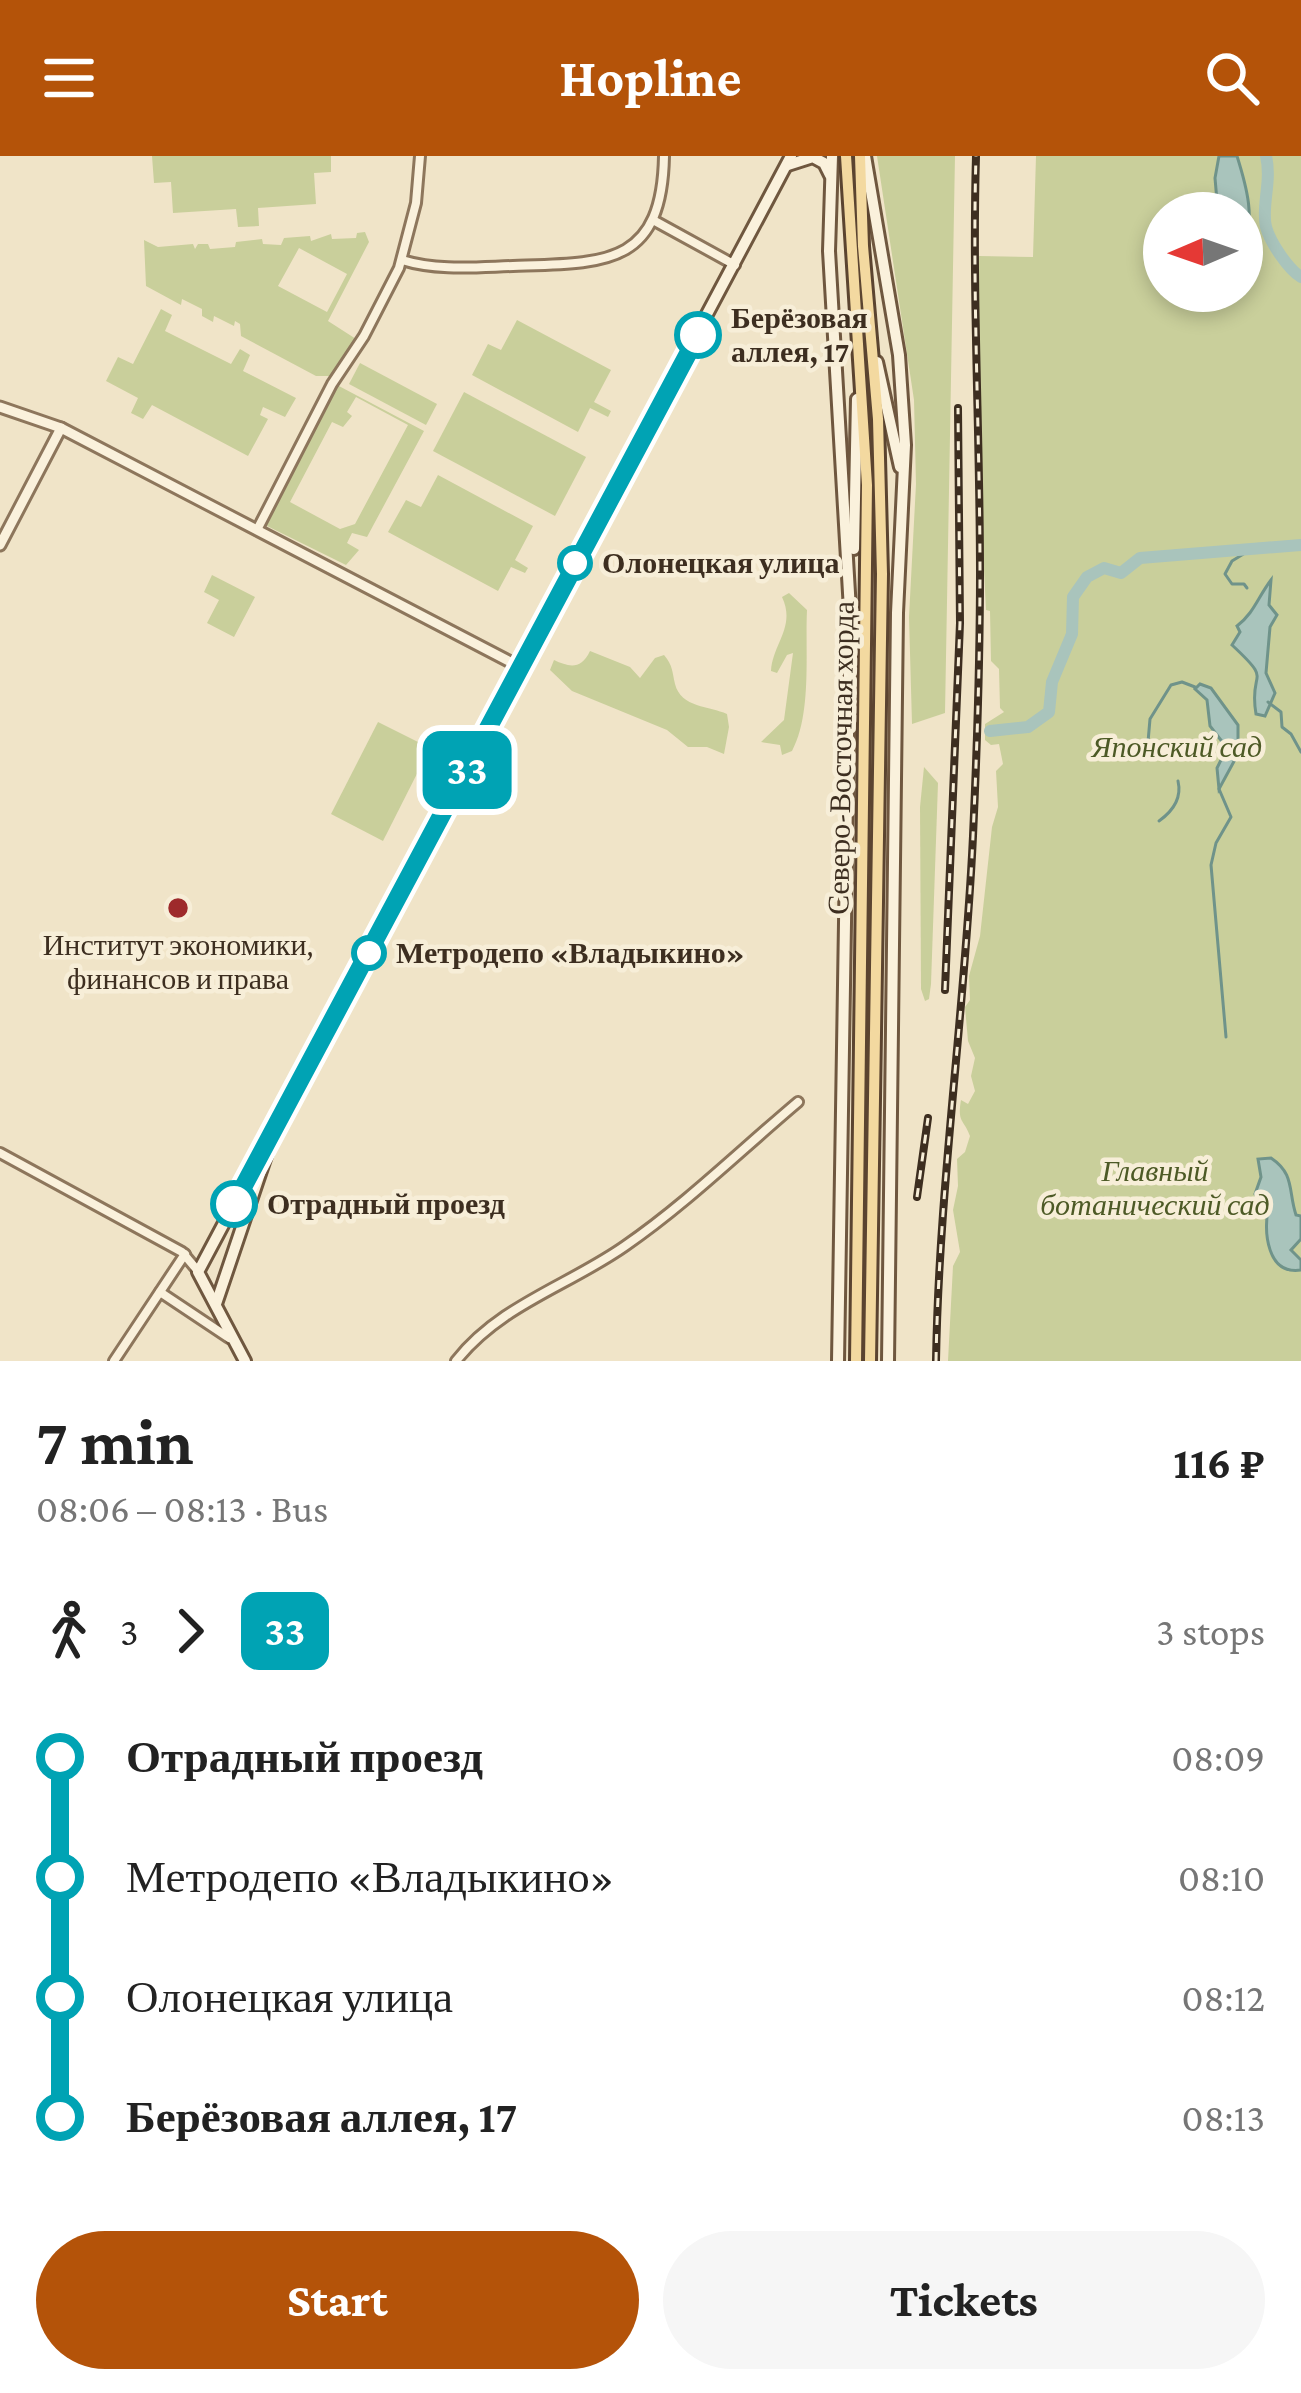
<!DOCTYPE html>
<meta charset="utf-8">
<style>
:root{--surface:#fff;--page:#f6f6f6;--text:#222;--muted:#767676;--accent:#b45309}
body{margin:0;font-family:"Crimson Pro",serif;background:var(--page);color:var(--text);height:100vh;display:flex;flex-direction:column;font-size:45px;white-space:nowrap}
*{box-sizing:border-box;margin:0}
p{font-size:39px;color:var(--muted)}
.icon{flex:none;width:66px;height:66px;fill:none;stroke:currentColor;stroke-width:2;stroke-linecap:round;stroke-linejoin:round}
.map{position:relative;height:1205px;overflow:hidden}
.panel{display:flex;flex-direction:column;background:var(--surface);flex:1}
.panel>*{flex:none}
.badge{padding:0 24px;border-radius:18px;font-size:42px;line-height:78px}
.needle{width:78px;rotate:268deg}
.tools{position:absolute;left:1143px;top:36px;display:grid;gap:24px}
.tools a{display:grid;place-items:center;width:120px;height:120px;border-radius:50%;background:var(--surface);box-shadow:0 6px 18px #0003;font-size:60px}
.map>.badge{position:absolute;translate:-50% -50%;box-shadow:0 0 0 6px #fff}
.legs{display:flex;align-items:center;gap:18px;height:132px;padding:0 36px;font-size:39px}
.legs p{margin-inline-start:auto}
.overview{display:flex;align-items:center;justify-content:space-between;height:204px;padding:0 36px}
h1{font-size:66px;font-weight:700;line-height:90px}
.cta{display:flex;gap:24px;margin-top:auto;padding:24px 36px}
.cta a{flex:1;height:138px;border-radius:72px;background:var(--accent);color:#fff;font-size:48px;font-weight:700;line-height:138px;text-align:center}
.cta a+a{background:var(--page);color:var(--text)}
ul{padding:0 36px;list-style:none}
li{display:flex;align-items:center;gap:42px;height:120px;font-size:45px}
li i{display:grid;place-items:center;width:18px;height:100%;margin:0 15px;background:currentColor}
li i::after{content:'';width:30px;height:30px;margin:-15px;border:9px solid;border-radius:50%;background:var(--surface)}
li p{margin-inline-start:auto}
li:first-child i{background:linear-gradient(#0000 50%,currentColor 0)}
li:last-child i{background:linear-gradient(currentColor 50%,#0000 0)}
header{display:flex;justify-content:space-between;align-items:center;height:156px;padding:0 36px;background:var(--accent);color:#fff;font-size:54px;font-weight:700}
.map>svg:first-child{display:block}
.green{fill:#c9cf9b;fill-rule:evenodd}
.water{fill:#a9c4bc;stroke:#6f938a;stroke-width:3}
.lines{fill:none;stroke-linecap:round;stroke-linejoin:round}
.stream{stroke:#6f938a;stroke-width:3}
.river{stroke:#a9c4bc;stroke-width:12}
.minor-casing{stroke:#8d765c;stroke-width:14}
.tertiary-casing{stroke:#8d765c;stroke-width:15}
.secondary-casing{stroke:#6f573f;stroke-width:16}
.primary-casing{stroke:#5b4430;stroke-width:16}
.minor{stroke:#faf1dc;stroke-width:8}
.tertiary{stroke:#faf1dc;stroke-width:9}
.secondary{stroke:#faf1dc;stroke-width:10}
.primary{stroke:#f3d9a0;stroke-width:10}
.rail-casing{stroke:#3d2e20;stroke-width:8}
.rail{stroke:#f7eed8;stroke-width:3;stroke-dasharray:9;stroke-linecap:butt}
.line-1-casing{stroke:#fff;stroke-width:27}
.line-1{stroke:#00a3b4;stroke-width:18}
.stop-1-dot{fill:#fff;stroke:#00a3b4;stroke-width:6}
.poi-dot{fill:#9e2a2b;stroke:#f7eed8;stroke-width:4.5}
.labels{text-anchor:middle;stroke-width:9;stroke-linejoin:round;paint-order:stroke}
.stop-label{font-size:30px;font-weight:bold;fill:#3d2e20;stroke:#f7eed8;text-anchor:start}
.park-label{font-size:30px;font-style:italic;fill:#4d5a26;stroke:#f7eed8}
.street-label{font-size:30px;fill:#3d2e20;stroke:#f7eed8}
.poi-label{font-size:30px;fill:#3d2e20;stroke:#f7eed8}
</style>
<header><svg class="icon" aria-label="menu" viewBox="0 0 24 24"><path d="M4 6h16M4 12h16M4 18h16"/></svg>Hopline<svg class="icon" aria-label="search" viewBox="0 0 24 24"><circle cx="10" cy="10" r="6"/><path d="M15 15l6 6"/></svg></header>
<div class="map">
<svg width="1301" height="1205" viewBox="0 0 1301 1205">
<rect width="100%" height="100%" fill="#f0e4c8"/>
<g class="green">
<polygon points="152,0 331,0 331,16 314,17 316,48 258,52 259,70 238,71 236,53 173,57 171,26 154,27"/>
<polygon points="877,0 955,0 945,557 912,568 909,461 916,328 914,244"/>
<path d="M1036 0H1301V1205H948L953 1110 960 1096 953 1054 958 1030 957 1003 965 996 970 980C964 963 957 967 961 944L968 948 975 935 971 920 975 902 968 885 965 851 970 844 969 820 980 780 992 671 998 651 996 615 1003 608 999 588 991 589 985 584V568L1004 556 1000 552 999 513 991 505 990 455 986 454C980 336 974 218 979 100L1033 101ZM1164 57H1242V135H1164Z"/>
<path d="M365 76 369 86 328 165 356 183 332 220H316L241 180 240 168 235 165 234 170 214 160 213 166 202 160V153L182 143 181 149 146 130 144 84 158 91 193 88 195 93 198 88H208L210 93 235 91 236 86 262 83 263 88 281 89 284 82 310 80 311 85 331 78 332 83 356 82 357 77ZM299 92 347 118 327 156 278 130Z"/>
<polygon points="161,153 172,159 165,175 231,208 240,193 250,199 243,215 296,242 285,261 263,251 260,259 268,263 248,300 152,249 143,263 131,257 138,242 106,225 118,201 133,208"/>
<polygon points="517,164 611,214 594,246 611,255 608,261 590,252 578,276 472,219 488,188 501,194"/>
<polygon points="360,207 437,248 426,269 349,228"/>
<path d="M337 229 424 275 367 381 352 377 347 387 359 394 346 409 265 369ZM356 241 408 269 355 368 340 373 290 346 332 266 343 271 352 260 347 256Z"/>
<polygon points="464,236 586,301 555,360 433,295"/>
<polygon points="438,319 533,370 515,404 528,412 525,417 511,411 498,435 388,376 406,344 421,351"/>
<polygon points="212,419 255,441 234,481 207,467 219,444 204,436"/>
<path d="M789 437 807 454C805 497 812 558 792 595L782 599 780 589 761 586 784 564 793 497 787 499 777 517 771 515C773 487 796 471 782 441Z"/>
<path d="M590 495 630 511 640 522 655 502 664 499C673 510 672 515 675 528 681 552 710 550 727 558L729 571 724 598 707 591H688L667 574 572 535 550 514 554 504C569 511 581 514 590 495Z"/>
<polygon points="378,566 430,592 383,685 331,658"/>
<polygon points="924,611 938,627 931,828 929,843 925,845 921,833 920,651"/>
</g>
<g class="water">
<path d="M1219 0H1237C1248 35 1254 60 1245 95H1242V57H1218L1215 22Z"/>
<path d="M1271 424 1269 449 1277 459 1270 471 1266 517 1275 537 1265 560 1256 558C1248 512 1275 529 1232 489L1240 476 1237 470C1254 457 1258 441 1271 424Z"/>
<polygon points="1200,528 1211,532 1238,569 1238,598 1219,633 1217,612 1227,592 1210,570 1207,544 1195,533"/>
<path d="M1271 1002C1295 1018 1288 1035 1296 1059L1301 1060V1083L1291 1094 1301 1104V1114C1267 1119 1264 1077 1268 1053L1255 1038 1261 1021 1258 1003Z"/>
</g>
<g class="lines">
<g class="stream">
<polyline points="1247,432 1244,428 1232,428 1225,418 1232,405 1250,394"/>
<polyline points="1268,546 1281,556 1282,571 1291,578 1301,596"/>
<polyline points="1148,586 1150,563 1171,529 1182,526 1195,531"/>
<polyline points="1219,633 1231,661 1216,687 1211,709 1226,881"/>
<path d="M1159 665C1173 655 1182 642 1178 625"/>
</g>
<g class="river">
<path d="M1266 0C1272 26 1261 51 1266 71 1270 86 1288 113 1301 121"/>
<polyline points="990,575 1028,571 1049,556 1052,526 1072,478 1073,441 1087,421 1104,412 1121,417 1140,402 1301,389"/>
</g>
<g class="minor-casing">
<g id="minor">
<polyline points="653,64 735,109"/>
<path d="M402 104C437 115 477 111 513 110 604 107 662 111 664 0"/>
<polyline points="257,374 332,228 364,180 399,112 416,47 420,0"/>
<polyline points="0,997 182,1096 198,1115"/>
<polyline points="160,1136 229,1182"/>
<polyline points="114,1205 185,1098"/>
<path d="M456 1205C500 1149 568 1130 625 1090 686 1048 741 994 798 946"/>
</g>
</g>
<g class="tertiary-casing">
<g id="tertiary">
<polyline points="0,251 61,272 522,512"/>
<polyline points="0,389 61,272"/>
</g>
</g>
<g class="secondary-casing">
<g id="secondary">
<polyline points="832,0 829,95 850,454 838,1205"/>
<polyline points="865,0 899,199 905,289 897,457 888,1205"/>
<polyline points="788,9 813,1 824,7 830,19"/>
<polyline points="877,206 900,311"/>
<polyline points="854,393 857,243"/>
<polyline points="216,1148 267,997"/>
<polyline points="245,1205 198,1116 791,0"/>
</g>
</g>
<g class="primary-casing">
<g id="primary">
<polyline points="846,0 867,329 856,1205"/>
<polyline points="860,0 863,90 878,263 882,418 870,1205"/>
</g>
</g>
<use href="#minor" class="minor"/>
<use href="#tertiary" class="tertiary"/>
<use href="#secondary" class="secondary"/>
<use href="#primary" class="primary"/>
<g class="rail-casing">
<g id="rail">
<polyline points="945,834 960,467 958,252"/>
<polyline points="917,1041 928,962"/>
<path d="M936 1205C939 1029 965 855 973 680 977 593 980 505 980 417 980 278 972 139 976 0"/>
</g>
</g>
<use href="#rail" class="rail"/>
</g>
<g class="lines">
<g class="line-1-casing">
<polyline id="line-1" points="234,1048 698,179"/>
</g>
<use href="#line-1" class="line-1"/>
</g>
<g class="stop-1-dot">
<circle cx="698" cy="179" r="21"/>
<circle cx="575" cy="407" r="15"/>
<circle cx="369" cy="797" r="15"/>
<circle cx="234" cy="1048" r="21"/>
</g>
<circle class="poi-dot" cx="178" cy="752" r="12"/>
<g class="labels">
<g class="stop-label">
<text x="731" y="172">Берёзовая<tspan x="731" dy="34">аллея, 17</tspan></text>
<text x="602" y="417">Олонецкая улица</text>
<text x="396" y="807">Метродепо «Владыкино»</text>
<text x="267" y="1058">Отрадный проезд</text>
</g>
<g class="park-label">
<text x="1177" y="601">Японский сад</text>
<text x="1155" y="1025">Главный<tspan x="1155" dy="34">ботанический сад</tspan></text>
</g>
<g class="street-label">
<text transform="translate(841 602) rotate(-89)" y="10">Северо-Восточная хорда</text>
</g>
<g class="poi-label">
<text x="178" y="799">Институт экономики,<tspan x="178" dy="34">финансов и права</tspan></text>
</g>
</g>
</svg>
<div class="tools">
<a><svg class="needle" viewBox="-14 -14 28 28"><path d="M0-13l5 13h-10z" fill="#e53935"/><path d="M0 13l5-13h-10z" fill="#767676"/></svg></a>
</div>
<b class="badge" style="left:467px;top:614px;background:#00a3b4;color:#fff">33</b>
</div>
<section class="panel">
<div class="overview"><div><h1>7 min</h1><p>08:06 – 08:13 · Bus</p></div><b>116 ₽</b></div>
<div class="legs"><svg class="icon" aria-label="walk" viewBox="0 0 24 24"><circle cx="13" cy="4" r="2"/><path d="M13 8l-2 6 4 7M11 14l-3 7M7 12l3-4h3l4 4"/></svg>3<svg class="icon" aria-label="forward" viewBox="0 0 24 24"><path d="M9 5l7 7-7 7"/></svg><b class="badge" style="background:#00a3b4;color:#fff">33</b><p>3 stops</p></div>
<ul>
<li><i style="color:#00a3b4"></i><b>Отрадный проезд</b><p>08:09</p></li>
<li><i style="color:#00a3b4"></i><span>Метродепо «Владыкино»</span><p>08:10</p></li>
<li><i style="color:#00a3b4"></i><span>Олонецкая улица</span><p>08:12</p></li>
<li><i style="color:#00a3b4"></i><b>Берёзовая аллея, 17</b><p>08:13</p></li>
</ul>
<div class="cta"><a>Start</a><a>Tickets</a></div>
</section>
